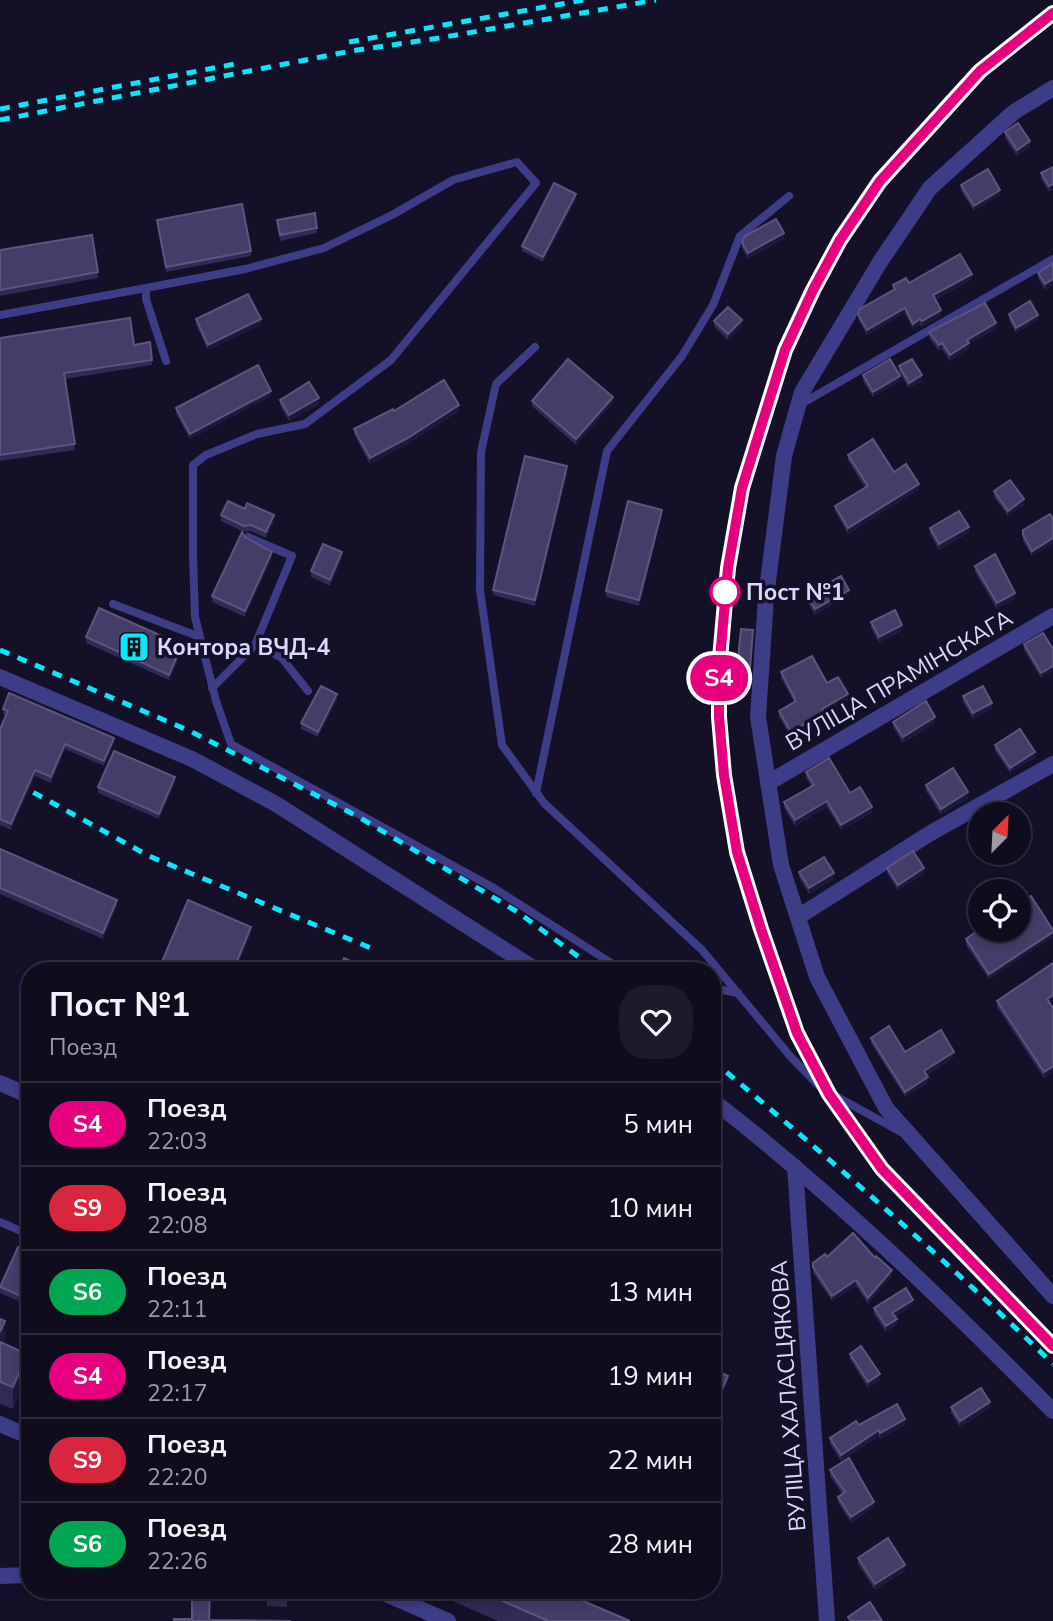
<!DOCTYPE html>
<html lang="ru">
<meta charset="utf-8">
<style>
:root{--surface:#0f0c1e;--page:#1d1a2b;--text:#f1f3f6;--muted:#9b9ba4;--line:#2f2c3c}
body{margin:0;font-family:"Nunito Sans",sans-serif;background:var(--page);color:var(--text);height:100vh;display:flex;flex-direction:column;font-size:26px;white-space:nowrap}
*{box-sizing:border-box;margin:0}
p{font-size:23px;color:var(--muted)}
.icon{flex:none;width:38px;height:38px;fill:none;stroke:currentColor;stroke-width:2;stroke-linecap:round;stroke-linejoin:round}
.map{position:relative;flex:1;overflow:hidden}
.sheet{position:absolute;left:21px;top:962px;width:700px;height:637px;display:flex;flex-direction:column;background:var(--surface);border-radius:28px;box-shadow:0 4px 10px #0003,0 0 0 2px var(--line)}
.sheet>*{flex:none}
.badge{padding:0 14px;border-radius:23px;font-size:24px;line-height:46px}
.needle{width:46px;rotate:24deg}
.tools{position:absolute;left:968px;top:802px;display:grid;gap:14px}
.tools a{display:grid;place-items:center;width:63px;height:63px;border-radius:50%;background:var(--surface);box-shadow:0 4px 10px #0003,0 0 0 2px var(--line);font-size:35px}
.map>.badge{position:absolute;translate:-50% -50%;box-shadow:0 0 0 4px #fff}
.round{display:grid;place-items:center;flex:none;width:74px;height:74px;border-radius:28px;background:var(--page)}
.headline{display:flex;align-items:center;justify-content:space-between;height:119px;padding:0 28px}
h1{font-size:33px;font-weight:700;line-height:52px}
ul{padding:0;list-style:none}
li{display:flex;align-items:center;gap:21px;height:84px;padding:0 28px;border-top:2px solid var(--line)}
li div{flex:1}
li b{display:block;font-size:26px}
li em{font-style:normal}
li .badge{min-width:77px;font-weight:700;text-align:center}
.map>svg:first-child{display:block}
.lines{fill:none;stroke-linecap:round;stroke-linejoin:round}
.lane{stroke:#3d3c86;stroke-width:8}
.street{stroke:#3d3c86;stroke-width:16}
.rail{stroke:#07e9fa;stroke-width:5;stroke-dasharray:10 9;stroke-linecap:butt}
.wall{fill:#312a55}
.shaded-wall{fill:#1e183b}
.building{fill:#433d67;stroke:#5b557f;stroke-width:2}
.line-casing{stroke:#fff;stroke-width:16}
.line{stroke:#e6007e;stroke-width:10}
.stop-dot{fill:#fff;stroke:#e6007e;stroke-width:3.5}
.labels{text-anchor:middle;stroke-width:7;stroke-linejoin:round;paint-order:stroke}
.stop-label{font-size:23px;font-weight:bold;fill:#dbd8fe;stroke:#141028;text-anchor:start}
.poi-label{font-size:23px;font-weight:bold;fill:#dbd8fe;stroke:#141028;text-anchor:start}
.street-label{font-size:23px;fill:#dbd8fe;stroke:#141028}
</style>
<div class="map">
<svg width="1053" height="1621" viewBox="0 0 1053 1621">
<rect width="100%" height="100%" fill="#141028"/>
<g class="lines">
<g class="lane">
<polyline points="146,288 245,269 324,248 392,215 453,180 517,162 536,183 391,360 305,424 257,434 206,455 193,465 193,556 195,617 216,701 231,744 494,888 619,968 633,971"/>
<polyline points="0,315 146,288 146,299 166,361"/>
<polyline points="535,347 496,384 481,452 480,590 502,745 544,803 702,950 790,1056 821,1088 901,1132"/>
<polyline points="801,404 1053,259"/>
<polyline points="248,537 292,556 255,645"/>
<polyline points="113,604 200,637"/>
<polyline points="212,688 255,645 281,657 308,691"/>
<polyline points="536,793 607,451 682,356 713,305 740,236 789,196"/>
<polyline points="712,988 738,993"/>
<polyline points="0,1222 30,1235"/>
</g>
<g class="street">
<polyline points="1053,88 1014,112 930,188 880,262 802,392 784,456 766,597 758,717 781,865 817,977 886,1108 1053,1296"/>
<polyline points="0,677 192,759 276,804 538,971"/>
<polyline points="768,783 1053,616"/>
<polyline points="798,917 929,834 1053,764"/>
<polyline points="0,1083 30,1096"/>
<path d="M712 1100C834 1194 945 1302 1053 1411"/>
<polyline points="795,1167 827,1621"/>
<polyline points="0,1424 30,1437"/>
<polyline points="0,1576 30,1575"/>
<polyline points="379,1591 448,1621"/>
</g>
<g class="rail">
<polyline points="1053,13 980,71 880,181 840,240 813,290 785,350 742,488 728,568 719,670 719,717 724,775 737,852 761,929 797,1033 829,1094 882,1169 1053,1346"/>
<polyline points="349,42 584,0"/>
<polyline points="0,109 240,63"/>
<polyline points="0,120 351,51 439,38 656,0"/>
<polyline points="0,650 190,731 357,816 516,911 598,971"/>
<polyline points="0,774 149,856 378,951"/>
<path d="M712 1060C829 1158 944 1258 1053 1364"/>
</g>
</g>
<g class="wall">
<polygon points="1005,132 1030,147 1017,156 1005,138"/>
<polygon points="1053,167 1049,192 1041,179 1041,173"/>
<polygon points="961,185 1000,195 974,211 961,191"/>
<polygon points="576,199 543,262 522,251 522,246"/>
<polygon points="157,220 251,251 251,256 166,272 157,226"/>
<polygon points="277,220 317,228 317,233 280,241"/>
<polygon points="784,239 748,259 742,248 742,243"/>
<polygon points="0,250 98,272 98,278 0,296"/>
<polygon points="1053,263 1053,285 1045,290 1038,278 1038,273"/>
<polygon points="972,279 935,300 941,316 922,327 920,325 913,329 905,313 867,335 858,319 858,314 893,291 893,285 909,283"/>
<polygon points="1009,314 1038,320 1016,333 1009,320"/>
<polygon points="196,319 261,325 208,350 196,325"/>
<polygon points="714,321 742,326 728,340 714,326"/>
<polygon points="996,329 969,344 969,349 950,361 942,349 939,351 929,338 929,332"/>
<polygon points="0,338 134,345 152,360 152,365 65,379 75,450 0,461"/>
<polygon points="899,366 922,381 909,388 899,372"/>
<polygon points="863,375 900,381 873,397 863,381"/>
<polygon points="271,396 190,439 176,414 176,408"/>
<polygon points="280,400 319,404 289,421 280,405"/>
<polygon points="532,401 613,403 576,445 532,406"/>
<polygon points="394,411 459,411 408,444 370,464 354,434 354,429"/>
<polygon points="848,455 894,472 919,489 848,534 835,511 835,506 865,488 848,460"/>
<polygon points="567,472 535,606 493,595 493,590"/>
<polygon points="994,491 1024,505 1008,516 994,497"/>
<polygon points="1050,514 1032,556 1023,541 1023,530"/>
<polygon points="221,515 274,521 266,538 251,531 244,532 221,521"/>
<polygon points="662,515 639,606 606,597 606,591"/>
<polygon points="930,528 969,533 939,550 930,534"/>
<polygon points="245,537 272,558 245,617 212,602 212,596"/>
<polygon points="342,558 330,586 311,577 311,571"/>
<polygon points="975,566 1015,599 997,609 975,572"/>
<polygon points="849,595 815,615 807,601 807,596"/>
<polygon points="871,622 902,631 879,643 871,628"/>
<polygon points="1043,633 1041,678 1024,650 1024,644"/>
<polygon points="753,636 750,675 737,673 737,668"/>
<polygon points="86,637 182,651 169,680 86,643"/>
<polygon points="781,672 827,683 848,700 824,713 824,718 791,737 779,717 779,711 794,702 781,678"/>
<polygon points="963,696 992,709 973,719 963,702"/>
<polygon points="337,700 318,737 301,729 301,723"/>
<polygon points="3,709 114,744 104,766 65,749 51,783 35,776 11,830 0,825 0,729 6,716 3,715"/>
<polygon points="893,722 935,723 903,743 893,727"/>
<polygon points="995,745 1035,757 1010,773 995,751"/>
<polygon points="806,772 850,793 872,813 841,830 827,807 795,826 784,808 784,802 811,786 806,778"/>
<polygon points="175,783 159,819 98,793 98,787"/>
<polygon points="926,785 968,798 941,815 926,791"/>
<polygon points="0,849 117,906 103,939 0,894"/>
<polygon points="887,868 924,874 898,890 887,873"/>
<polygon points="799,872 834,879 809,894 799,877"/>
<polygon points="1053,930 1053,937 989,979 966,945 966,939"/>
<polygon points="251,933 235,971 164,971 161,970 161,964"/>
<polygon points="997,1001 1049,1003 1053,1008 1053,1072 1044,1078 997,1007"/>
<polygon points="871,1038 905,1052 954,1057 927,1075 928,1083 905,1097 871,1043"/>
<polygon points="30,1252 30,1306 0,1293 0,1287"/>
<polygon points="827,1257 875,1258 892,1276 868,1304 856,1286 832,1301 813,1273 813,1263"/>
<polygon points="913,1305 895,1317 897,1325 886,1332 874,1314 874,1308"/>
<polygon points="0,1319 5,1344 27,1376 13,1409 0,1404"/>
<polygon points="850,1354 880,1380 868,1388 850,1359"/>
<polygon points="951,1407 990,1408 960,1427 951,1413"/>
<polygon points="859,1425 905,1425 880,1439 879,1436 841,1461 830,1444 830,1438"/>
<polygon points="830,1470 874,1507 851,1523 838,1502 838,1497 842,1494 830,1476"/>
<polygon points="858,1558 905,1571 875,1590 858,1564"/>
<polygon points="287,1591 287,1607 267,1606 267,1595"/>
<polygon points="434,1591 560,1591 630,1621 498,1621 434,1593"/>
</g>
<g class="shaded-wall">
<polygon points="1030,141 1030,147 1017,156 1017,150"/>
<polygon points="1053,184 1053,190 1049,192 1049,186"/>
<polygon points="1000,190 1000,195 974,211 974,206"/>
<polygon points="576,194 576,199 543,262 543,257"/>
<polygon points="784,233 784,239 748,259 748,253"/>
<polygon points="972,274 972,279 933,301 933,295"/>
<polygon points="1053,279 1053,285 1045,290 1045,284"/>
<polygon points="905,308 905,313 867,335 867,330"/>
<polygon points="941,310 941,316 922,327 922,321"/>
<polygon points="1038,315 1038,320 1016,333 1016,328"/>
<polygon points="261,319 261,325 208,350 208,345"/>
<polygon points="920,319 920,325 913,329 913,324"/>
<polygon points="742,320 742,326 728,340 728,334"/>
<polygon points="996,323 996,329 969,344 969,349 950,361 950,355 967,340"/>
<polygon points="942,343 942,349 939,351 939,345"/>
<polygon points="922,375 922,381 909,388 909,383"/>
<polygon points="900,376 900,381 873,397 873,392"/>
<polygon points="271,391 271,396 190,439 190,434"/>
<polygon points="613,397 613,403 576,445 576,439"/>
<polygon points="319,398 319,404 289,421 289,415"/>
<polygon points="459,405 459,411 408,444 370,464 370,458"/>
<polygon points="567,466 567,472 535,606 535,600"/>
<polygon points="919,484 919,489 848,534 848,528"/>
<polygon points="1024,499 1024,505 1008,516 1008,511"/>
<polygon points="662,510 662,515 639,606 639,600"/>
<polygon points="274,515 274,521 266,538 266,532"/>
<polygon points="969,527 969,533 939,550 939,544"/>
<polygon points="1053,538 1053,544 1032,556 1032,551"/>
<polygon points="272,552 272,558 245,617 245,611"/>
<polygon points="342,552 342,558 330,586 330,580"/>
<polygon points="849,590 849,595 815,615 815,609"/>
<polygon points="1015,593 1015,599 997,609 997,603"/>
<polygon points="902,625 902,631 879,643 879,637"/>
<polygon points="182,645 182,651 169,680 169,675"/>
<polygon points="1053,666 1053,671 1041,678 1041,673"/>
<polygon points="337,694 337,700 318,737 318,732"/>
<polygon points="848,694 848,700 824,713 824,718 791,737 791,732 822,709"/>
<polygon points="992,703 992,709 973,719 973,713"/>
<polygon points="935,717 935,723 903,743 903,737"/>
<polygon points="114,738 114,744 104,766 104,761"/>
<polygon points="65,744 65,749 51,783 51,777"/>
<polygon points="1035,752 1035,757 1010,773 1010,768"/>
<polygon points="35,770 35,776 11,830 11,824"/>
<polygon points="175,777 175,783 159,819 159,814"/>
<polygon points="968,792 968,798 941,815 941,809"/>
<polygon points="827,801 827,807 795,826 795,820"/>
<polygon points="872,807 872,813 841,830 841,825"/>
<polygon points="924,868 924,874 898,890 898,885"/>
<polygon points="834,873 834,879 809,894 809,888"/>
<polygon points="117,900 117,906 103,939 103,933"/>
<polygon points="251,927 251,933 235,971 233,971"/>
<polygon points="1053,932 1053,937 989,979 989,974"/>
<polygon points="1053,995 1053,1000 1047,1004 1047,999"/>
<polygon points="954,1052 954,1057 924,1076 924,1071"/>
<polygon points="1053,1066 1053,1072 1044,1078 1044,1072"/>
<polygon points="928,1077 928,1083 905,1097 905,1092"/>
<polygon points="892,1270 892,1276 868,1304 868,1298"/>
<polygon points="856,1280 856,1286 832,1301 832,1296"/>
<polygon points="913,1300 913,1305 892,1318 892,1313"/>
<polygon points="897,1319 897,1325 886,1332 886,1326"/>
<polygon points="5,1321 5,1343 0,1354 0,1332"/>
<polygon points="27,1354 27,1376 13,1409 13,1387"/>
<polygon points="880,1374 880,1380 868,1388 868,1382"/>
<polygon points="728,1376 728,1382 713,1415 713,1409"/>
<polygon points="990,1402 990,1408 960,1427 960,1421"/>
<polygon points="905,1419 905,1425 880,1439 880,1433"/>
<polygon points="879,1430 879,1436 841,1461 841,1455"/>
<polygon points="874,1502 874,1507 851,1523 851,1517"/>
<polygon points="905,1565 905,1571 875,1590 875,1584"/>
</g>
<g class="building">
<polygon points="1018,123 1030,141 1017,150 1005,132"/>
<polygon points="1053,167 1053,184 1049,186 1041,173"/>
<polygon points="988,169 1000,190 974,206 961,185"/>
<polygon points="554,183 576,194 543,257 522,246"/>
<polygon points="242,204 251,251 166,267 157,220"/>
<polygon points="315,213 317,228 280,235 277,220"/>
<polygon points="776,219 784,233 748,253 742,243 745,236"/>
<polygon points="92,235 98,272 0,290 0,250"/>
<polygon points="960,254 972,274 933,295 941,310 922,321 920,319 913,324 905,308 867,330 858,314 860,309 895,289 893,285 906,278 909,283"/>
<polygon points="1053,263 1053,279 1045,284 1038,273"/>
<polygon points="248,294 261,319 208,345 196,319"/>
<polygon points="1030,301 1038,315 1016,328 1009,314"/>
<polygon points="985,303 996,323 967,340 969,343 950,355 942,343 939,345 929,332"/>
<polygon points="728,307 742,320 728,334 714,321"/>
<polygon points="130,318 134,345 150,342 152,360 64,373 75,444 0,455 0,338"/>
<polygon points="568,359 613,397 576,439 532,401"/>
<polygon points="890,359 900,376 873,392 863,375"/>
<polygon points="912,359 922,375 909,383 899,366"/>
<polygon points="258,365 271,391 190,434 176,408"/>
<polygon points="444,380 459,405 408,438 370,458 354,429 393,409 394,411"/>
<polygon points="309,382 319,398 289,415 280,400"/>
<polygon points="873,439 894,472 906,464 919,484 848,528 835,506 868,486 848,455"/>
<polygon points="525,456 567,466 535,600 493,590"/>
<polygon points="1010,480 1024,499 1008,511 994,491"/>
<polygon points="228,501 245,509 247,503 274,515 266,532 251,525 244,526 221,515"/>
<polygon points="628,501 662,510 639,600 606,591"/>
<polygon points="959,511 969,527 939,544 930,528"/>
<polygon points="1050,514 1053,519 1053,538 1032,551 1023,535 1023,530"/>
<polygon points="242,532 245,537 272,552 245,611 212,596"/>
<polygon points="323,544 342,552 330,580 311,571"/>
<polygon points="995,554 1015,593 997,603 975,566"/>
<polygon points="841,576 849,590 815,609 807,596"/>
<polygon points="99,608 182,645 169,675 86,637"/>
<polygon points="895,610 902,625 879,637 871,622"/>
<polygon points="741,629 753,630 750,669 737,668"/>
<polygon points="1043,633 1053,649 1053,666 1041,673 1024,644"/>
<polygon points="812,656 827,683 838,677 848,694 822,709 824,712 791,732 779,711 796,701 781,672"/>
<polygon points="321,686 337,694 318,732 301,723"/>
<polygon points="983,686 992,703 973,713 963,696"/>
<polygon points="9,693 114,738 104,761 65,744 51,777 35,770 11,824 0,819 0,729 8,711 3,709"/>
<polygon points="926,701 935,717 903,737 893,722"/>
<polygon points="1020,729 1035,752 1010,768 995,745"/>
<polygon points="114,751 175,777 159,814 98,787"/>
<polygon points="829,758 850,793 860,787 872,807 841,825 827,801 795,820 784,802 814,785 806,772"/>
<polygon points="953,768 968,792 941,809 926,785"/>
<polygon points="0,849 117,900 103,933 0,888"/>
<polygon points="913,851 924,868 898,885 887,868"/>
<polygon points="824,857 834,873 809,888 799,872"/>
<polygon points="1031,896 1053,930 1053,932 989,974 966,939 980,929 1018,929 1018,904"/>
<polygon points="188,900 251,927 233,971 177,971 161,964"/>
<polygon points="344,958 371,971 338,971"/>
<polygon points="1053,963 1053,995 1047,999 1053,1008 1053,1066 1044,1072 997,1001"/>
<polygon points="295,965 309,971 292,971"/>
<polygon points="889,1026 905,1052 941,1030 954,1052 924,1071 928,1077 905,1092 871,1038"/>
<polygon points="853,1233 875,1258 876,1256 892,1270 868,1298 856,1280 832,1296 813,1267 813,1263 825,1254 827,1257"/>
<polygon points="18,1247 30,1252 30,1300 0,1287"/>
<polygon points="906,1288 913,1300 892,1313 897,1319 886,1326 874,1308"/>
<polygon points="0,1319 5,1321 0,1332"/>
<polygon points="0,1342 27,1354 13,1387 0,1382"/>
<polygon points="861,1346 880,1374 868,1382 850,1354"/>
<polygon points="712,1369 728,1376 713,1409 712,1409"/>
<polygon points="981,1388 990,1402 960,1421 951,1407"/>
<polygon points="897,1404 905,1419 880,1433 879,1430 841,1455 830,1438 856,1421 859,1425"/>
<polygon points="849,1458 874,1502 851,1517 838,1497 845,1492 830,1470"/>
<polygon points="888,1538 905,1565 875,1584 858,1558"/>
<polygon points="192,1591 210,1591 209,1620 291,1621 174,1621 174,1619 192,1619"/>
<polygon points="267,1591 287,1591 287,1596 267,1595"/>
<polygon points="480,1591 560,1591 630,1621 548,1621"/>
<polygon points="870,1602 882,1621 851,1621 848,1617"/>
</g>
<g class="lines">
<g class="line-casing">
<polyline id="line" points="1053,13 980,71 880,181 840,240 813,290 785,350 742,488 728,568 719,670 719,717 724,775 737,852 761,929 797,1033 829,1094 882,1169 1053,1346"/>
</g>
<use href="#line" class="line"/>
</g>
<defs>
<g id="building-square" transform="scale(1.575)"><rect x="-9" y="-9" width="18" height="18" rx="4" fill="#07e9fa" stroke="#141028"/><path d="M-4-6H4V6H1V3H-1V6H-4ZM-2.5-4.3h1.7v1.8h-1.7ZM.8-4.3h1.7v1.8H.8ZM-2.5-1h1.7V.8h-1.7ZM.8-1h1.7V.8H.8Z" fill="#111"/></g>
</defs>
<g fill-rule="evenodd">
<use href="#building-square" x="134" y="647"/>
</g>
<circle class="stop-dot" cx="725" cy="592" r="14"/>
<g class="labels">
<g class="stop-label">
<text x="746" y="600">Пост №1</text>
</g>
<g class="poi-label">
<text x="157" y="655">Контора ВЧД-4</text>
</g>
<g class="street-label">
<text transform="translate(899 680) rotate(-30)" y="8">ВУЛІЦА ПРАМІНСКАГА</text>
<text transform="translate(788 1396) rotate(-94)" y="8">ВУЛІЦА ХАЛАСЦЯКОВА</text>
</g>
</g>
</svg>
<div class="tools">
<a><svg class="needle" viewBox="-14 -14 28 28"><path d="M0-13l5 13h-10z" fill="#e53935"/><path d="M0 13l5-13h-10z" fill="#9b9ba4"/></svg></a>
<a><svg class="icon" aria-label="locate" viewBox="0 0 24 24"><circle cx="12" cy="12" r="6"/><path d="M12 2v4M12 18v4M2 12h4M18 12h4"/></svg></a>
</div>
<b class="badge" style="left:719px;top:678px;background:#e6007e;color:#fff">S4</b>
<section class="sheet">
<div class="headline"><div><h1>Пост №1</h1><p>Поезд</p></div><a class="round"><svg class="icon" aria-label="heart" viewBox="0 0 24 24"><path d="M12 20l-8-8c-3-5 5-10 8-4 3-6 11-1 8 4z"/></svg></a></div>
<ul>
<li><span class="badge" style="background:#e6007e;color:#fff">S4</span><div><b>Поезд</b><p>22:03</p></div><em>5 мин</em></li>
<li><span class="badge" style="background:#d7263d;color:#fff">S9</span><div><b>Поезд</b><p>22:08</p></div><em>10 мин</em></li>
<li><span class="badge" style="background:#00a651;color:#fff">S6</span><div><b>Поезд</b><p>22:11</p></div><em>13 мин</em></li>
<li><span class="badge" style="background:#e6007e;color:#fff">S4</span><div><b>Поезд</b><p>22:17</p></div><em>19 мин</em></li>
<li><span class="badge" style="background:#d7263d;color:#fff">S9</span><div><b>Поезд</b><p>22:20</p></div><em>22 мин</em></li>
<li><span class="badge" style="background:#00a651;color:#fff">S6</span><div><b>Поезд</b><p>22:26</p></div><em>28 мин</em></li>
</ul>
</section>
</div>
